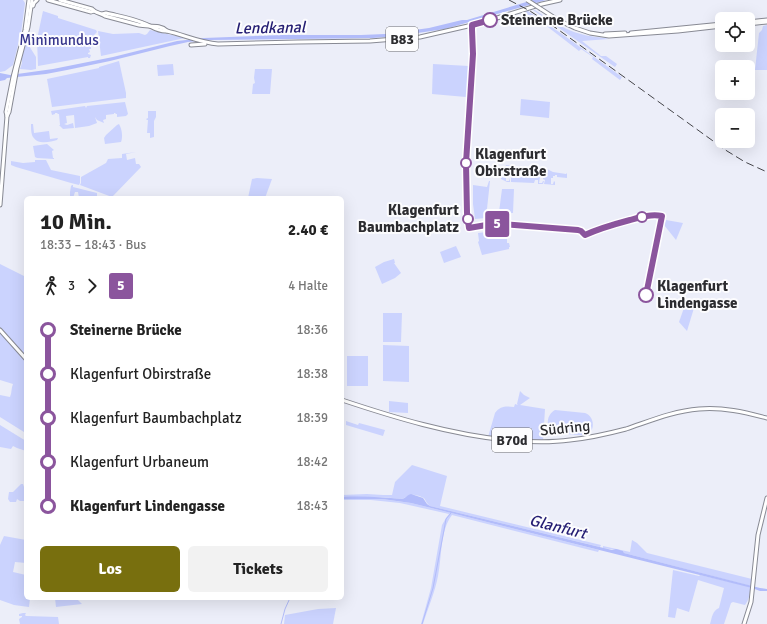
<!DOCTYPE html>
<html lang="de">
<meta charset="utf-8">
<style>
:root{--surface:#fff;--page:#f2f2f2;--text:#222;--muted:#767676;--accent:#786f0e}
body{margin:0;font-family:Signika,sans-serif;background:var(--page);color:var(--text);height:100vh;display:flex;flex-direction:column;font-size:15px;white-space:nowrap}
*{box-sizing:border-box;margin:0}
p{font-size:13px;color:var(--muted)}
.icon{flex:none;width:22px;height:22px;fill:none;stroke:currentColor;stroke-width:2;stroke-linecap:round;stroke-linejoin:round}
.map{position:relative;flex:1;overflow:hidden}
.side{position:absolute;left:24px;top:196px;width:320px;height:404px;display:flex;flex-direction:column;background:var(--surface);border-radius:6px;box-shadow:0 4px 16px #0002}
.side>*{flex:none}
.badge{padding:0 8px;border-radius:3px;font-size:14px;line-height:26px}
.tools{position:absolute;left:715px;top:12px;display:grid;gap:8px}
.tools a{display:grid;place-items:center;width:40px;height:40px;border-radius:6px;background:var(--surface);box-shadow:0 4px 16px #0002;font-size:20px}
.map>.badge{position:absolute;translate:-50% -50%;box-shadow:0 0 0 2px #fff}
.legs{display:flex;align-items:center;gap:6px;height:44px;padding:0 16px;font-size:13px}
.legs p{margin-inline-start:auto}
.summary{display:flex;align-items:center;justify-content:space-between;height:68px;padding:0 16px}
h1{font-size:22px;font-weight:800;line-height:30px}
.primary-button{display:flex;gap:8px;margin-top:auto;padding:8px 16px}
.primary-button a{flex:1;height:46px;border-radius:6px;background:var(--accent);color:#fff;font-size:16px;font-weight:800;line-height:46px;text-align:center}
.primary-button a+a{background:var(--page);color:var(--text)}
ul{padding:0 16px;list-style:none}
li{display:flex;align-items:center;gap:14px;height:44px;font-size:15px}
li i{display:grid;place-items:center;width:6px;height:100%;margin:0 5px;background:currentColor}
li i::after{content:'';width:10px;height:10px;margin:-5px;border:3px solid;border-radius:50%;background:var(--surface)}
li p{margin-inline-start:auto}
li:first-child i{background:linear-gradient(#0000 50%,currentColor 0)}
li:last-child i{background:linear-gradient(currentColor 50%,#0000 0)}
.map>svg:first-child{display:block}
.green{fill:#cbd3fe}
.water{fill:#b2bcfa}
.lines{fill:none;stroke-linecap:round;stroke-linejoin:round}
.stream{stroke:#b2bcfa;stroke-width:1}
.major-casing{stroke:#888a94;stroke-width:5}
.major{stroke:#fff;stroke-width:3}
.rail{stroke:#45454a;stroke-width:1;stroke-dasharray:8 4;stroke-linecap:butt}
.major-bridge-casing{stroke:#888a94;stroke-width:5;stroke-linecap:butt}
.major-bridge{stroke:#fff;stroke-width:3}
.line-1-casing{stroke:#fff;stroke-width:9}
.line-1{stroke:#8b559d;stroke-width:6}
.stop-1-dot{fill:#fff;stroke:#8b559d;stroke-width:2}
.labels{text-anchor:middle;stroke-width:4;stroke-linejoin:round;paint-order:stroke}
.shield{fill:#fcfcfe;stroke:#6a6a6e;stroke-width:1}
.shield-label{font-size:14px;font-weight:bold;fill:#2c2c30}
.stop-label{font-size:15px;font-weight:bold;fill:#2c2c30;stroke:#fcfcfe;text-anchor:start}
.park-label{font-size:15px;fill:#36358c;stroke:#fcfcfe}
.street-label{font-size:15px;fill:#2c2c30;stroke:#fcfcfe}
.water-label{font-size:16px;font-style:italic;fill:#241d73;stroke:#fcfcfe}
</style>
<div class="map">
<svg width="767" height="624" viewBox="0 0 767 624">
<rect width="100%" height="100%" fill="#eceef9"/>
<g class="green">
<polygon points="0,0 23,0 25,3 21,33 13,65 5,71 0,72"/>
<path d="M533 10H535C549 19 564 30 581 34 590 37 600 37 609 39L582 41 601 56H606L617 64 615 67Z"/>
<polygon points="43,11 58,16 58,18 96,30 97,32 94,35 94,41 97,41 98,47 91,47 91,49 89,49 90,52 88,53 88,54 91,55 90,58 88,58 88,57 38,66 37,39"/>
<polygon points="528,11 562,34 622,77 620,80 592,59 593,57 581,49 579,51 544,24 536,20 534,27 532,26 531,18 524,12"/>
<polygon points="767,25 767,70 755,70 759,33 762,30 763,26"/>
<polygon points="150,30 185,38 101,56 98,31 113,34 139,33 145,35 147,34"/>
<polygon points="26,41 36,57 36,69 31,70 20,69 22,63 22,55"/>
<polygon points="119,61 126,93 126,98 52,107 47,79 99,68 99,67"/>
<polygon points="173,64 174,75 158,76 157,65"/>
<polygon points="433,64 469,66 466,97 432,94"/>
<polygon points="255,69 272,69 270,94 252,94 253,84 255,83 254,78"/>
<polygon points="521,99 550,102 549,118 520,115"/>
<polygon points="125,102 128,114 126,116 117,117 117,114 116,114 115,113 114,113 114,114 106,115 106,119 103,120 104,123 97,120 95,117 97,123 89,126 75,128 74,115 66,116 67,123 64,124 67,125 73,123 74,128 63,129 59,125 60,125 59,114 58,114 57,113 55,113 55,114 52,115 51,111 85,106 86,108 87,106"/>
<polygon points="148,111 156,111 156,117 154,121 154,137 150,138 150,133 147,133 148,120 147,120 146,119 148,118"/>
<path d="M31 124H33L34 133 49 131 50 139 58 138 57 140C50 142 38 145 33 137 31 134 31 128 31 124Z"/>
<path d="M119 124C122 129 123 137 121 142L105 144 104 138 106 135 117 125Z"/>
<polygon points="47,144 54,150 52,151 53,158 54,158 54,159 37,158 35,157 33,146"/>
<polygon points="136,152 126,154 127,160 135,158 136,164 139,164 141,167 112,197 80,185 81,183 81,177 106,163 108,159 122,158 122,154"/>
<polygon points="35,160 46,160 51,170 80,176 80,183 79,185 71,183 16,167 11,165 11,161 23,163 35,162"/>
<polygon points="506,165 515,166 517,168 541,170 542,169 547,169 553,172 566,174 567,173 567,178 557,177 557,175 555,175 555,176 553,176 553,178 551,178 551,184 553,184 554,181 555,182 555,185 544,184 545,180 543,179 543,177 540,177 539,183 542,183 543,181 544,181 543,184 538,184 538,180 535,180 534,183 511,182 511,177 509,177 509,175 506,175 506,181 509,181 510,178 510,182 507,182 501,179 501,172 496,172 496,170 493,168 505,168"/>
<polygon points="257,178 272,179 265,198 248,198 252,179"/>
<polygon points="489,181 490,181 486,218 475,219 473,204 473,185 487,187"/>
<polygon points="72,185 73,185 73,187 97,193 97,198 79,198 78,192 75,192 73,198 70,198 70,192 71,192 70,192 71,186"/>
<polygon points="502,189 514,189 513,213 499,212"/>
<polygon points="666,220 683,223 676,240 664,225"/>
<polygon points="496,229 507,230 507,243 509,243 510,247 509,247 509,249 482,255 478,242 479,241 478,233 496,231"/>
<polygon points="456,246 461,257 444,263 440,252"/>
<polygon points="394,259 395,263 394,263 401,273 395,278 382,284 375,267 384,262"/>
<path d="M0 264 26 277V429L24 432 0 417V395L10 397C12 393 11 388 13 384L0 380Z"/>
<polygon points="685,305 694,308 687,331 679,322"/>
<polygon points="383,313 402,313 401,342 383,342"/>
<polygon points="383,345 409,346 409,382 383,381"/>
<rect x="347" y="356" width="21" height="30"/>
<path d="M520 391 524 395 530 398 520 405 545 409 543 441 488 437 495 413C500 406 506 406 514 407L515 404 518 405 517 404Z"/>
<polygon points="389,401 408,403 408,413 389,412"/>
<path d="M555 410 585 413C595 416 596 433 585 435 578 436 563 433 555 432 545 428 546 415 555 410Z"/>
<polygon points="346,421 358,425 359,423 385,430 383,436 346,425"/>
<polygon points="0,425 26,441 26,451 17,448 13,446 11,449 0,447"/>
<path d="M412 465 447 476 440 506 601 545 600 547 430 506C427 504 426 501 424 498 420 496 411 493 408 496 406 497 404 498 402 499L382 497H342V495L367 494 383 495H392L395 482Z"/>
<polygon points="21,484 23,484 24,487 26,487 26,501 20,501 17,499 16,502 10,502 8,499 9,492 13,492"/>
<path d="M342 499H382L411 503 599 550 598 552 452 515C440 530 442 557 438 576 435 592 428 608 423 624H421L431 588 442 525 446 518 449 514 400 503 371 500H342Z"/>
<polygon points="4,536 26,540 26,563 15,562 13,572 26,575 26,598 30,598 29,607 14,605 0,600 0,545"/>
<polygon points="632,540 637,543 647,553 752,579 751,586 624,553 623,551 603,548 603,546 630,552"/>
<path d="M673 570 699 576 700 575 751 587C750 593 749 600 745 605L733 602 731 603 724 624H710C712 618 712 611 719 608L724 588 698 580 689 612 677 608 675 618 668 617Z"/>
<polygon points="55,598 76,598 82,604 56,607"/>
<polygon points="336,608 333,624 284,624 285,615 318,609"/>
<polygon points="23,613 26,613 25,615 26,616 58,617 59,624 20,624 19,619 22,617 22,616 19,616 19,614"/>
</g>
<g class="water">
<polygon points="533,0 546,0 445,29 397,36 373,38 210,40 188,42 170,46 110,61 67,70 46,74 7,78 5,80 0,81 0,73 10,75 53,69 113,57 177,41 204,38 283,35 361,35 385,34 429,28 462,20 467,20"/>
<path d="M411 494 423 498 427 504 430 506 612 550 616 549 623 551 624 553 760 588 767 589V591H760L752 588 411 503 382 499H342V497C362 496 382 497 402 499 406 498 407 495 411 494Z"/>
</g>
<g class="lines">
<g class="stream">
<polyline points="281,624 285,609 290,598"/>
<polyline points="422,624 433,588 444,530 446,519 451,513"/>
</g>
<g class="major-casing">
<g id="major">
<polyline points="48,0 91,12 94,11"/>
<path d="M60 0 92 9C95 13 101 13 105 16 116 19 128 22 139 25 148 27 160 24 167 31 184 35 201 43 218 44L298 42 370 41 420 37 481 23 542 4 560 0"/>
<polyline points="33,6 34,3 37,0"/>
<polyline points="541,9 558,20 575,28 590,33 609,36 678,31 722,26"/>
<path d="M102 14 106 13C118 16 131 18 143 23 152 26 157 32 167 31"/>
<polyline points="744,16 746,19"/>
<polyline points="748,22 767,20"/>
<polyline points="748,24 767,22"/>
<polyline points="631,33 722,24"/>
<polyline points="605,34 625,33"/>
<polyline points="191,45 205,44"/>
<polyline points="7,116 9,112 17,68 28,27 32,0"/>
<polyline points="0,205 7,116 6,112 13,77 25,30 29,0"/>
<polyline points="0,330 26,359"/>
<path d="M342 400C396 418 449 434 506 440 528 442 548 443 570 440 589 438 607 434 626 429 650 421 673 411 699 409 723 407 744 412 767 418"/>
<polyline points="744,624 751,602 758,535 767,498"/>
</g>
</g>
<use href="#major" class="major"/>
<polyline class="rail" points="509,0 530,11 556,28 727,151 745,162 767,172"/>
<g class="major-bridge-casing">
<polyline id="major-bridge" points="527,0 541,9"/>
</g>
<use href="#major-bridge" class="major-bridge"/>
</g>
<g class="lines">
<g class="line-1-casing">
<path id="line-1" d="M490 20 472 25V30L473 54 466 163 467 213 469 228 492 224H501L578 230 581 231 585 235C600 228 615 224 630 220 641 217 651 214 662 216L646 295"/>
</g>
<use href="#line-1" class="line-1"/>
</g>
<g class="stop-1-dot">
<circle cx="490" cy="20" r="7"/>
<circle cx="466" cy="163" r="5"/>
<circle cx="642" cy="217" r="5"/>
<circle cx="468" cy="219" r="5"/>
<circle cx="646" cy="295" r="7"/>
</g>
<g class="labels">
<g class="shield">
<rect x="386" y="27" width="32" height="24" rx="3"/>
<rect x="492" y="428" width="40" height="24" rx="3"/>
</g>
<g class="shield-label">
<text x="402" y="44">B83</text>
<text x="512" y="445">B70d</text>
</g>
<g class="stop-label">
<text x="501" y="25">Steinerne Brücke</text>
<text x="475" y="159">Klagenfurt<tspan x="475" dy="17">Obirstraße</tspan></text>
<text x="459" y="215" text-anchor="end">Klagenfurt<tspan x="459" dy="17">Baumbachplatz</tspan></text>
<text x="657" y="291">Klagenfurt<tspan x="657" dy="17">Lindengasse</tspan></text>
</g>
<g class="park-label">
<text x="59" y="45">Minimundus</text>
</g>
<g class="street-label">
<text transform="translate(565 428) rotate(-6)" y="5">Südring</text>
</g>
<g class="water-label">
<text transform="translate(270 27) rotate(-1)" y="6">Lendkanal</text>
<text transform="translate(558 526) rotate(14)" y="6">Glanfurt</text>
</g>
</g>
</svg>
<div class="tools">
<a><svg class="icon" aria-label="locate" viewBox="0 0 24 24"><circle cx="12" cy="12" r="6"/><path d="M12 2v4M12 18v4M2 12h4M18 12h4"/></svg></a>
<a>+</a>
<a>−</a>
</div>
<b class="badge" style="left:497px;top:224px;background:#8b559d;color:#fff">5</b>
<section class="side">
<div class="summary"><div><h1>10 Min.</h1><p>18:33 – 18:43 · Bus</p></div><b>2.40 €</b></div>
<div class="legs"><svg class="icon" aria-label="walk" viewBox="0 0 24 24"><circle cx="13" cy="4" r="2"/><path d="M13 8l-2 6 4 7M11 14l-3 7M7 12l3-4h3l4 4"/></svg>3<svg class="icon" aria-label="forward" viewBox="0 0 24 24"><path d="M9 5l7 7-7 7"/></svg><b class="badge" style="background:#8b559d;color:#fff">5</b><p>4 Halte</p></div>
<ul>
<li><i style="color:#8b559d"></i><b>Steinerne Brücke</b><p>18:36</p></li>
<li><i style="color:#8b559d"></i><span>Klagenfurt Obirstraße</span><p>18:38</p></li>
<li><i style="color:#8b559d"></i><span>Klagenfurt Baumbachplatz</span><p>18:39</p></li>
<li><i style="color:#8b559d"></i><span>Klagenfurt Urbaneum</span><p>18:42</p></li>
<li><i style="color:#8b559d"></i><b>Klagenfurt Lindengasse</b><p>18:43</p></li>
</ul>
<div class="primary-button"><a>Los</a><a>Tickets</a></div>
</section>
</div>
